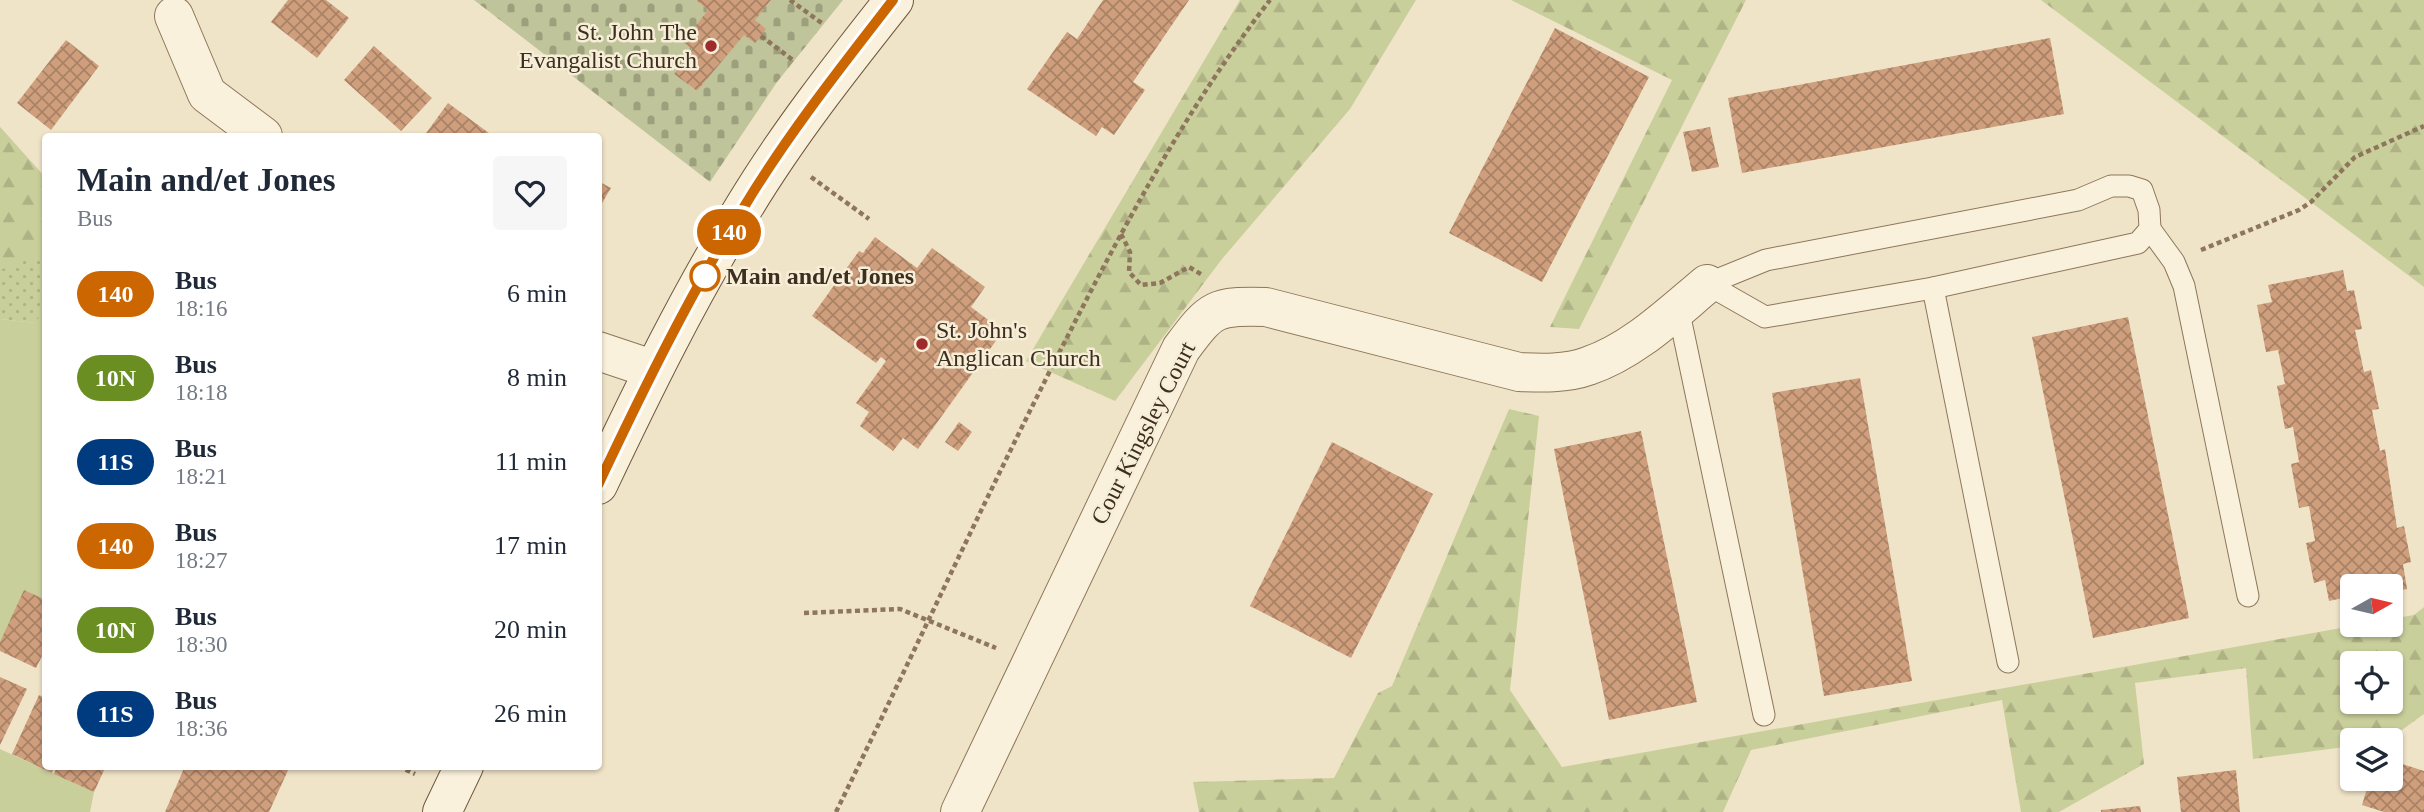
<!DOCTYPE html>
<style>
:root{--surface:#fff;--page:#f6f6f7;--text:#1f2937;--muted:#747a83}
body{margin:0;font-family:"Times New Roman",serif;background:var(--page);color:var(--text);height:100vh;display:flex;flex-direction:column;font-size:26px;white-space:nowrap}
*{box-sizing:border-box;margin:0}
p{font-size:23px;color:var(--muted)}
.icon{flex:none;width:38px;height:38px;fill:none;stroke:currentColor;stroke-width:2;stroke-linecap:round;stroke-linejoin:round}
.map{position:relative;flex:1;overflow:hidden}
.panel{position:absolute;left:42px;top:133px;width:560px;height:637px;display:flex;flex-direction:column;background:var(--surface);border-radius:7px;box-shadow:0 2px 5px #0004}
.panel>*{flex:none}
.badge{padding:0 14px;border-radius:23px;font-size:24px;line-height:46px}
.needle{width:46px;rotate:82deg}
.buttons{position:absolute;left:2340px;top:574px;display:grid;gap:14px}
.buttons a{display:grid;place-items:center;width:63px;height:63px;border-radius:7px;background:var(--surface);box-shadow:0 2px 5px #0004;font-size:35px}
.map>.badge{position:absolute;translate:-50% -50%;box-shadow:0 0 0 4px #fff}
.round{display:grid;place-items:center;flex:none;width:74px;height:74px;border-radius:7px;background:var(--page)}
.head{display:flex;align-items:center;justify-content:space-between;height:119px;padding:0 35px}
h1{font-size:33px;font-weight:800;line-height:52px}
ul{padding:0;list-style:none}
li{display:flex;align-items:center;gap:21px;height:84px;padding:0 35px}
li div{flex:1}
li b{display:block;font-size:26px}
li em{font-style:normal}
li .badge{min-width:77px;font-weight:700;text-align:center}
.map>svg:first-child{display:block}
.grass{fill:url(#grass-dots)}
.forest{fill:url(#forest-firs);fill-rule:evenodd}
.cemetery{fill:url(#cemetery-stones)}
.park{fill:#c9cf9b}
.building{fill:url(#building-cross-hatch)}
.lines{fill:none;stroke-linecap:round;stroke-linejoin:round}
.service-casing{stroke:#8d765c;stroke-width:23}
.minor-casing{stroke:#8d765c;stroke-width:40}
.secondary-casing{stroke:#6f573f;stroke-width:40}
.path{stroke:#8d765c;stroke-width:4.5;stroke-dasharray:5 3.5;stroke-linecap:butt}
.service{stroke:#faf1dc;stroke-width:21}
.minor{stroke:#faf1dc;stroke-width:38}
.secondary{stroke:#faf1dc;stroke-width:38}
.line-casing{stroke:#fff;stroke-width:16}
.line{stroke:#c60;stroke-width:10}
.poi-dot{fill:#9e2a2b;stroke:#f7eed8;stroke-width:2.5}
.stop-dot{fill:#fff;stroke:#c60;stroke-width:3.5}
.labels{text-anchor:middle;stroke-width:5;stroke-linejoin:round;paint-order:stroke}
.poi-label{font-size:24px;fill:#3d2e20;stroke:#f7eed8;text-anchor:end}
.stop-label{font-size:24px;font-weight:bold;fill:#3d2e20;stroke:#f7eed8;text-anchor:start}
.street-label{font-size:24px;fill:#3d2e20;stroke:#f7eed8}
</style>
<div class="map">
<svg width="2424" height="812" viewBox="0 0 2424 812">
<defs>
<pattern id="grass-dots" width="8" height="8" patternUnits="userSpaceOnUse" patternTransform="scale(1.75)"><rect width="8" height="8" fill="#c9cf9b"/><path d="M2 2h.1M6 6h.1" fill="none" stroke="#aeb285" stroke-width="1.8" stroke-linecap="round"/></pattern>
<pattern id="forest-firs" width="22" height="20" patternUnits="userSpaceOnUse" patternTransform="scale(1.75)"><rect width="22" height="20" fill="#c9cf9b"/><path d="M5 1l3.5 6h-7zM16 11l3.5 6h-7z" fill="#aeb285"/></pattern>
<pattern id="cemetery-stones" width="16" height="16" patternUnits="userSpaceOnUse" patternTransform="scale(1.75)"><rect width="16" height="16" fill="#bfc49a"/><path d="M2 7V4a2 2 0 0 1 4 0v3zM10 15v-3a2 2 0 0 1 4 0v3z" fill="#9ca07d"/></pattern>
<pattern id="building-cross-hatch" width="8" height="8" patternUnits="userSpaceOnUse" patternTransform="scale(1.75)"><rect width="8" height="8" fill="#cf9f7d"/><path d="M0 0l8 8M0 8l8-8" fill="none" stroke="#a98266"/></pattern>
</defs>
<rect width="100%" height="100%" fill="#f0e4c8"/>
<polygon class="grass" points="0,127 45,178 45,330 35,323 0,319"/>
<g class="forest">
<polygon points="1240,0 1416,0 1350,109 1222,259 1115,401 1026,361"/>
<polygon points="1511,0 1746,0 1579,329 1550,327 1672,80"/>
<polygon points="2041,0 2424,0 2424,287"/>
<polygon points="0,127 46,178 45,253 0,270"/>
<path d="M1509 409 1539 416 1510 690 1562 767 2358 625H2390L2391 619 2414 615 2424 607V714L2388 740H2352V746L2253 759 2246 668 2135 683 2144 764 2059 812H2021L2002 700 1751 750 1723 812H1199L1193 782 1334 778 1378 693 1392 686ZM2390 663V702H2352V663Z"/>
</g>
<polygon class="cemetery" points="474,0 696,0 708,10 684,42 692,49 674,74 697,91 771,0 843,0 777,82 710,182"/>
<g class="park">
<polygon points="45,308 45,600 0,642 0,319 35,323"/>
<polygon points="0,749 94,792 90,812 0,812"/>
</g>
<g class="building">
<polygon points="288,0 326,0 349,18 317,58 271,22"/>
<polygon points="696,0 771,0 755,20 766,29 755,43 744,35 697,91 674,74 692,49 683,42 708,10"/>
<polygon points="1103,0 1189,0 1133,82 1145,90 1114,135 1102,127 1096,136 1027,89 1067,32 1077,39"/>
<polygon points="1555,28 1649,77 1542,282 1449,233"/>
<polygon points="2050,38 2064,114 1742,173 1728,98"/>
<polygon points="66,40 99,66 51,130 17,103"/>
<polygon points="374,46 432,98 401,131 344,80"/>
<polygon points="448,103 493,136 424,136"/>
<polygon points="1710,127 1719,167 1692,172 1683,132"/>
<polygon points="598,181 611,188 598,210"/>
<polygon points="875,237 917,268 932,248 985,287 971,307 1003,331 918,449 903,438 893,451 860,426 869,412 856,403 886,361 881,357 876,363 812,316 859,251 863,253"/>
<polygon points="2343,270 2347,291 2354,290 2362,329 2355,330 2364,372 2371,370 2379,409 2372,410 2380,451 2385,449 2397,528 2404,526 2411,562 2403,564 2407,589 2390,592 2390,586 2352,586 2352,596 2329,601 2325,580 2314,583 2306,543 2315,541 2309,506 2299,508 2291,464 2299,462 2293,427 2285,429 2277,386 2285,384 2278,350 2266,352 2257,305 2272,302 2268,285"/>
<polygon points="2128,317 2189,618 2093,638 2032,337"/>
<polygon points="1860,378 1912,681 1824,696 1772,393"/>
<polygon points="959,422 972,432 958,451 945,442"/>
<polygon points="1641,431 1697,702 1609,720 1554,449"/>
<polygon points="1332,442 1433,494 1351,658 1250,606"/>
<polygon points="24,590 46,600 46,648 36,668 0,651 0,642"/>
<polygon points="0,677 27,689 0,745"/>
<polygon points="39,695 46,698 46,766 54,766 52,773 12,754"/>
<polygon points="2390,760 2424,771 2424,812 2384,812 2362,805 2370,779 2390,779"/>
<polygon points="57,766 106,766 94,792 54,774"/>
<polygon points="185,766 290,766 269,812 165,812"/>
<polygon points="2236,770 2240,812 2181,812 2177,777"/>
<polygon points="2140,806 2141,812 2101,812 2101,810"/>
</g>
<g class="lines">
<g class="service-casing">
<g id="service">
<polygon points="2111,186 2129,186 2142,190 2149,210 2150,229 2138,243 1933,288 1765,317 1707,284 1766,260 2078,200"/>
<polyline points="2150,229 2174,262 2184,286 2248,596"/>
<polyline points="1933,288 2008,662"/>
<polyline points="1678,308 1764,715"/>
</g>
</g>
<g class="minor-casing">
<g id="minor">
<polyline points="174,16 207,94 263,136"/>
<polyline points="598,351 652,369"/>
<path d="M960 812 1181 349C1212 307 1215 306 1266 307L1519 372C1541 373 1566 374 1588 366 1633 351 1671 314 1707 284"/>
</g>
</g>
<g class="secondary-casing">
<g id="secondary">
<path d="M598 485C643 390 689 296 744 207 788 134 841 67 894 0"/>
<polyline points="442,812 464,766"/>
</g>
</g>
<g class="path">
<polyline points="790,0 823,24"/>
<polyline points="761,36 794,61"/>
<polyline points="811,177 869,219"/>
<polyline points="1121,234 1130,252 1129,272 1141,285 1160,283 1189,267 1204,276"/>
<polyline points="2201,250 2299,210 2311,202 2355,157 2424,126"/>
<polyline points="804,613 900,609 996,648"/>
<polyline points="398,766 415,774"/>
<path d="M836 812C910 661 980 509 1056 359 1119 235 1184 111 1270 0"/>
</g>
<use href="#service" class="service"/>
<use href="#minor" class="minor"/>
<use href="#secondary" class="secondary"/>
</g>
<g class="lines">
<g class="line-casing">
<path id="line" d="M598 485C643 390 689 296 744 207 788 134 841 67 893 0"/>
</g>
<use href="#line" class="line"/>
</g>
<g class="poi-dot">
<circle cx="711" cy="46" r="7"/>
<circle cx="922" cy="344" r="7"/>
</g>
<circle class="stop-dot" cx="705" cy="276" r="14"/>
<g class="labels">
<g class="poi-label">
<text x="697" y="40">St. John The<tspan x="697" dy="28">Evangalist Church</tspan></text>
<text x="936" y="338" text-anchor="start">St. John's<tspan x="936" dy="28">Anglican Church</tspan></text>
</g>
<g class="stop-label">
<text x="726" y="284">Main and/et Jones</text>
</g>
<g class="street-label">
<text transform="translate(1143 433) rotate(-63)" y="8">Cour Kingsley Court</text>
</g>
</g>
</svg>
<div class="buttons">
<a><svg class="needle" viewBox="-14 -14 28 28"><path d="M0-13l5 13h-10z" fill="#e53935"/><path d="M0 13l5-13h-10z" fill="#747a83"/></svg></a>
<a><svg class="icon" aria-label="locate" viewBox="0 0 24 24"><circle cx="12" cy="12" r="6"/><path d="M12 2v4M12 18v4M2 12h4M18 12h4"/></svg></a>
<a><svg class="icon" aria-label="layers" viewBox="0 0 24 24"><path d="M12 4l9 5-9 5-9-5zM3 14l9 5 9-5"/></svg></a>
</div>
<b class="badge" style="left:729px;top:232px;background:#c60;color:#fff">140</b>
<section class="panel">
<div class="head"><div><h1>Main and/et Jones</h1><p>Bus</p></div><a class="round"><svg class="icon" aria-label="heart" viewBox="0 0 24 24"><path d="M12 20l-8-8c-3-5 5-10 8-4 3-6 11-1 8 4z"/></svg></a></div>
<ul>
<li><span class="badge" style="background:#c60;color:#fff">140</span><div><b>Bus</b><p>18:16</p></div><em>6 min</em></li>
<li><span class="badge" style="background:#6b8e23;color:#fff">10N</span><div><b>Bus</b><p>18:18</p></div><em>8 min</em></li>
<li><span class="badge" style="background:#003b80;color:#fff">11S</span><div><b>Bus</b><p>18:21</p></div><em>11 min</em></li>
<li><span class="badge" style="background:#c60;color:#fff">140</span><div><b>Bus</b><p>18:27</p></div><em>17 min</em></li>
<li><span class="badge" style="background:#6b8e23;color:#fff">10N</span><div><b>Bus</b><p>18:30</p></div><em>20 min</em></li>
<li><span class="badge" style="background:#003b80;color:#fff">11S</span><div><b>Bus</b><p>18:36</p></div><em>26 min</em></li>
</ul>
</section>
</div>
